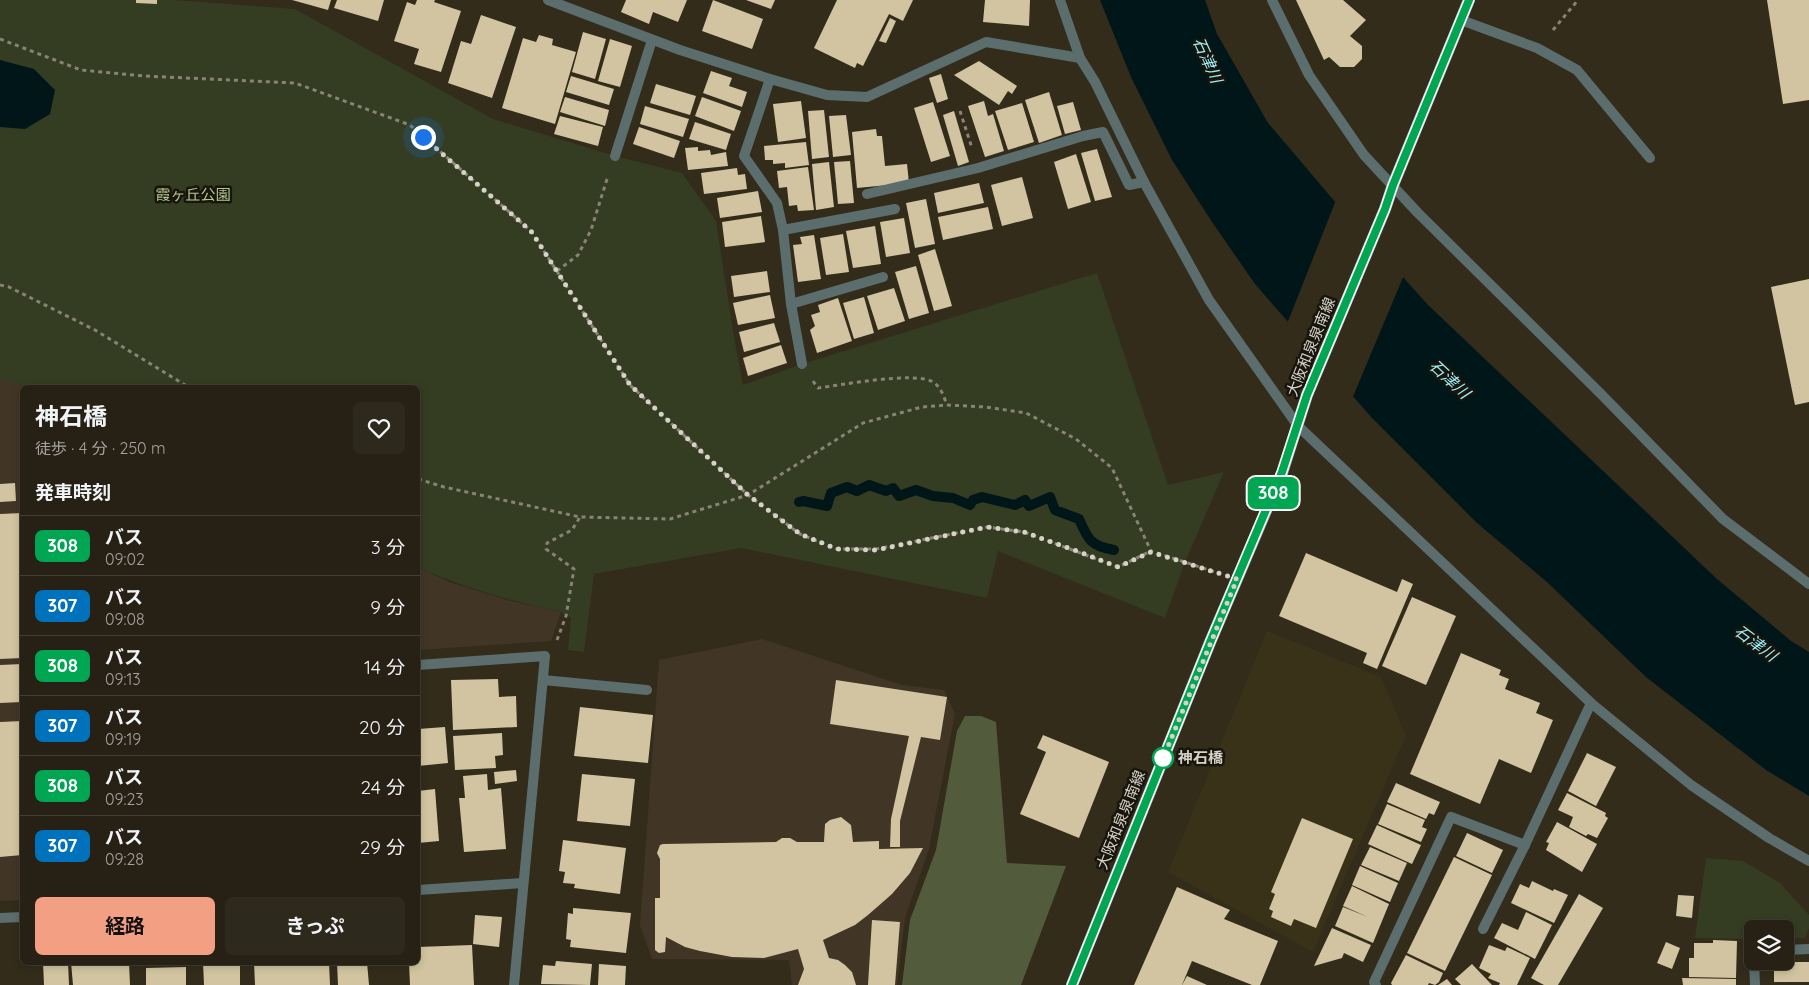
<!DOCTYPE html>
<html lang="ja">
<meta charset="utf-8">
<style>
:root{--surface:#262114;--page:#2e291d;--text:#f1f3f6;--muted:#a4a3a0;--line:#423e34;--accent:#f39f83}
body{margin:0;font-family:Quicksand,"Noto Sans JP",sans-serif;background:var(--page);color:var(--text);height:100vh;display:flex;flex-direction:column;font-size:19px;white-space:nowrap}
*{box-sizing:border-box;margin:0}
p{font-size:16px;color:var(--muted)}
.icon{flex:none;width:28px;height:28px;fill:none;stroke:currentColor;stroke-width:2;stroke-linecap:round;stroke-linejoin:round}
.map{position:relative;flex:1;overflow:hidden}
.details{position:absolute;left:20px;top:385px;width:400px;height:580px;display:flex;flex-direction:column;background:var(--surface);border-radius:8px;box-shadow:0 2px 8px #0003,0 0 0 1px var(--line)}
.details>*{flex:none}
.badge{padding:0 10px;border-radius:8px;font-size:18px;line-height:32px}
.fabs{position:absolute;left:1744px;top:920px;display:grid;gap:10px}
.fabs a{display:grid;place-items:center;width:50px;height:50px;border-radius:8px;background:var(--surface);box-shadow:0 2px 8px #0003,0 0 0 1px var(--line);font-size:25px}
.you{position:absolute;width:25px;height:25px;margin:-12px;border:4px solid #fff;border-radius:50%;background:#1a73e8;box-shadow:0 0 0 8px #1a73e833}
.map>.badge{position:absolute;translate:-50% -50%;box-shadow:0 0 0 2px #fff}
h2{padding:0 15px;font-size:19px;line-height:45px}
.round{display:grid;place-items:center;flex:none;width:52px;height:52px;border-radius:8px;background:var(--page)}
.overview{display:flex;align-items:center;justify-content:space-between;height:85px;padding:0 15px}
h1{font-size:24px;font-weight:700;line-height:38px}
.action{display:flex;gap:10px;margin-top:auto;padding:10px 15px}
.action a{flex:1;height:58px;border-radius:8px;background:var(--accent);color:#111;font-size:20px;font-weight:700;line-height:58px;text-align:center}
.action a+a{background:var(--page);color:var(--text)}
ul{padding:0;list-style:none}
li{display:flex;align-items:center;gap:15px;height:60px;padding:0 15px;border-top:1px solid var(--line)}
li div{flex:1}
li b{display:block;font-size:19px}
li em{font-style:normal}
li .badge{min-width:55px;font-weight:700;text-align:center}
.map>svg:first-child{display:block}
.built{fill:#3a3119}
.industrial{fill:#413526}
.green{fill:#343c22}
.forest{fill:#525c3c}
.water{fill:#001618}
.pier{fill:#332c1b}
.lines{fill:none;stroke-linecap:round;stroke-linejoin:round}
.stream{stroke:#001618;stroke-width:10}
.building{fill:#d2c4a0}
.path{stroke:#898376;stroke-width:3;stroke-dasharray:4 4;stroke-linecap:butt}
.lane{stroke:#5b6e6d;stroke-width:10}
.street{stroke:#5b6e6d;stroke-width:10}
.primary{stroke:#88b0ad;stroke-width:12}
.line-casing{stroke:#fff;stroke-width:11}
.line{stroke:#00a651;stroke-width:8}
.walk{stroke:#d6d2c8;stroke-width:5;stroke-dasharray:0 9}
.stop-dot{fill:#fff;stroke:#00a651;stroke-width:2.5}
.labels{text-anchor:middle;stroke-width:5;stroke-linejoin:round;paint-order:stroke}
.park-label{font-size:15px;fill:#b4c78c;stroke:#18150d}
.street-label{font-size:15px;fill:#d6d2c8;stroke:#18150d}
.stop-label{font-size:15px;font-weight:bold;fill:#d6d2c8;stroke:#18150d;text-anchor:start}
.water-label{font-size:16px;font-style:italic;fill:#9deff8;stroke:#18150d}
</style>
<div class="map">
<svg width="1809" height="985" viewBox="0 0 1809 985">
<rect width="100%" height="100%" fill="#332c1b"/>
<polygon class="built" points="1267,631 1381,677 1406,735 1313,952 1168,872"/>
<g class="industrial">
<polygon points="0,378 29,387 22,388 22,900 0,901"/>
<polygon points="418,567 449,582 507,600 561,612 551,641 418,650"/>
<polygon points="762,639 902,685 944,690 955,714 929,849 905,918 897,985 792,985 789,960 652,959 640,925 659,660"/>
</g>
<g class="green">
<path d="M0 0H173L295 9 493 119 615 156 682 173 716 221 733 331 743 385 802 364 1097 273 1168 485 1224 472 1185 562 1165 618 998 551 987 598 741 548 594 574 584 652 568 650 571 617 566 616 561 612C512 601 464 588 418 567V388H29L0 378Z"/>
<polygon points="1706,858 1743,861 1780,883 1809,915 1809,928 1805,938 1785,938 1785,929 1752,929 1752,939 1695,938"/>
</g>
<polygon class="forest" points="965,716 981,716 996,722 1007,863 1066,866 1021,985 902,985 910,920 936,850 957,731"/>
<g class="water">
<polygon points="1100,0 1205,0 1217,34 1268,123 1330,196 1428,305 1717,579 1791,641 1809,652 1809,796 1766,770 1646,677 1547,582 1477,523 1372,418 1255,284 1212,222 1172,160 1131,77"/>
<polygon points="0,60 34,69 55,90 50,114 25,129 0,127"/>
</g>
<polygon class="pier" points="1336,200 1404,275 1352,399 1287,324"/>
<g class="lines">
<path class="stream" d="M799 502 803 501 827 506 831 493 847 487 857 491 869 485 886 491 893 488 899 496 916 490 933 496 953 498 970 505 973 500 982 497 1015 505 1025 500 1029 506 1050 497 1055 510 1079 519C1088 540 1091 546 1114 550"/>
</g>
<g class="building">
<polygon points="136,0 157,0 157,4 136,3"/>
<polygon points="292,0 331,0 328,10"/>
<polygon points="337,0 384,0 378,21 334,8"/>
<polygon points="417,0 435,0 434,2 461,11 441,72 414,64 419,49 394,41 407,2 415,5"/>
<polygon points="626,0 687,0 678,22 653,12 649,24 621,12"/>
<polygon points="713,0 763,19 752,49 702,31"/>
<polygon points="746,0 775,0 771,9"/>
<polygon points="837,0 913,0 903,21 889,14 863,66 857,63 855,68 814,48"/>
<polygon points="985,0 1030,0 1029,26 983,22"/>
<polygon points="1296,0 1343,0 1366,20 1350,36 1362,46 1362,59 1354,67 1340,67 1329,57 1324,60"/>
<polygon points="1767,0 1809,0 1809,100 1783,104"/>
<polygon points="481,15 516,27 492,98 448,83 461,41 471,44"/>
<polygon points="890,18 896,21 886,43 879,41"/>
<polygon points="583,32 606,39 595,79 572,72"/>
<polygon points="539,35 553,39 552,45 576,52 555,124 502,108 523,38 536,42"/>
<polygon points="610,39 632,46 620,87 598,81"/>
<polygon points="979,61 1017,86 1012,94 1008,91 999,105 954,75"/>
<polygon points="711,71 732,78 729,86 747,92 742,107 703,93"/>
<polygon points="941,74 948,99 937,103 929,78"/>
<polygon points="571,76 614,89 609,105 566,92"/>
<polygon points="656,84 696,96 690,115 650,103"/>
<polygon points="1049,92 1062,135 1039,143 1025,100"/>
<polygon points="565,97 609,110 605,126 560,112"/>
<polygon points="702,97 741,111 734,131 695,116"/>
<polygon points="801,101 806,138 778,142 773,104"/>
<polygon points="984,101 988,116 993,114 1004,151 985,157 968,106"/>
<polygon points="933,102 950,156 931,162 914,108"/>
<polygon points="1073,102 1081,130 1065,134 1057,106"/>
<polygon points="1022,103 1034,142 1008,150 995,111"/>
<polygon points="645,106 689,119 683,137 640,124"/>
<polygon points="824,110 829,157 812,159 808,111"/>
<polygon points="954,111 969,162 958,166 943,115"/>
<polygon points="846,115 851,155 833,157 829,116"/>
<polygon points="560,116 603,127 598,146 554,134"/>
<polygon points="695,122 731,134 726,150 689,139"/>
<polygon points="639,127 680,141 674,158 633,144"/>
<polygon points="876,129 877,136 882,136 885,166 907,164 909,183 857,188 852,132"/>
<polygon points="806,142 809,165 785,168 785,163 773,164 773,160 765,160 764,146"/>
<polygon points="698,147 698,151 710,150 711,155 726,152 728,166 688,170 685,148"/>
<polygon points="1097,149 1112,197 1095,201 1081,153"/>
<polygon points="1076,154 1091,202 1068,209 1054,162"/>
<polygon points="850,161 854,203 838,204 834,162"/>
<polygon points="829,162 834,207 816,210 812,164"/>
<polygon points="808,167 814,210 798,211 797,205 789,206 787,187 779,188 777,171"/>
<polygon points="737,168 738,175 745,174 747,189 704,194 701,173"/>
<polygon points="1022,177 1033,218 1002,226 991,185"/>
<polygon points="979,183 984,203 938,213 934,193"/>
<polygon points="758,191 762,212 720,218 717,198"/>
<polygon points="926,199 935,244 915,248 906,203"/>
<polygon points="988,207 993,229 943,240 938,217"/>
<polygon points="761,216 765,242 725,247 722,222"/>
<polygon points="904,218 910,253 886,257 880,222"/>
<polygon points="875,226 881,264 853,268 846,231"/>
<polygon points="843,234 849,272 826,275 820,238"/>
<polygon points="814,235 821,279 798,282 793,245 802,244 800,237"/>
<polygon points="935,249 952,306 934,311 918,255"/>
<polygon points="916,266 929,313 909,319 895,272"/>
<polygon points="767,271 770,292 734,297 731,276"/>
<polygon points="1809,279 1809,402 1795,405 1771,287"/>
<polygon points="894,288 905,321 878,330 867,296"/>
<polygon points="770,295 775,318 738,325 733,303"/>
<polygon points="864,297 874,333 854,339 843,303"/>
<polygon points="838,298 852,341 817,353 810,330 815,326 811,315 820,312 818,305"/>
<polygon points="774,323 780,342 744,352 739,332"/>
<polygon points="781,345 787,363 748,376 743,358"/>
<polygon points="15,483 16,501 0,502 0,484"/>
<polygon points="22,513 22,658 0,659 0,514"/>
<polygon points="1306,553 1397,592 1402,579 1413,584 1377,669 1363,663 1367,653 1279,616"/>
<polygon points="1412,597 1456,616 1426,685 1382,666"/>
<polygon points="1461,653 1501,670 1499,675 1509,679 1505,689 1540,703 1536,713 1553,720 1531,773 1499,759 1480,804 1410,774"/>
<polygon points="22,664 22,702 0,703 0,665"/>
<polygon points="498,679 499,697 516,696 517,727 453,730 451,680"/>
<polygon points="836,680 947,697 940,740 921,737 900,821 900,847 890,847 891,819 909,736 830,724"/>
<polygon points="580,707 653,715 648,763 574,756"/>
<polygon points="22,721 22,855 0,857 0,722"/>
<polygon points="445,727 448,763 418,766 418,729"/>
<polygon points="502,733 503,755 495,756 496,768 455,770 453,736"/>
<polygon points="1043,735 1109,762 1079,838 1020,814 1046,752 1037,748"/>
<polygon points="1587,753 1616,767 1596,806 1568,791"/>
<polygon points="516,770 517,781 495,784 494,772"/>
<polygon points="487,774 488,790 501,788 506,849 464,852 459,798 465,798 463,776"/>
<polygon points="582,774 635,779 630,826 577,821"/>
<polygon points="1396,783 1440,802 1434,815 1429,813 1426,819 1387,802"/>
<polygon points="435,789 439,841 418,843 418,791"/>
<polygon points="1567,793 1606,813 1605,816 1608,818 1597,838 1588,834 1586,836 1569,827 1573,817 1558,810"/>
<polygon points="1387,804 1425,820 1422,827 1427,829 1421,842 1378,824"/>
<polygon points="841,817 851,825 853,842 879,841 879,849 923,848 910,873 892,894 868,915 855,925 823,940 829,958 838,960 845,965 852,972 856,985 798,985 804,969 798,949 764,958 732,957 700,951 685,947 666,937 665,952 659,953 655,950 655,898 660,898 660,859 657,853 660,845 663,844 776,842 782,838 790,838 797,842 824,842 825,824 830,820"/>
<polygon points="1302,818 1353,839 1316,928 1294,919 1291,926 1271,917 1273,911 1269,909 1275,894 1271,892"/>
<polygon points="1557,822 1597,844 1582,872 1546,850 1549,843 1546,842"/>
<polygon points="1377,825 1421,845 1412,864 1368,844"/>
<polygon points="1467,833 1503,850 1492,873 1456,856"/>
<polygon points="563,840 626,848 620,894 574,888 575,884 563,883 565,872 559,871"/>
<polygon points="1370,847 1407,863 1399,881 1361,865"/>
<polygon points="1454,857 1492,875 1445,971 1407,953"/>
<polygon points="1360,866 1398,883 1390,902 1352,885"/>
<polygon points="1532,881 1553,891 1554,889 1568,895 1554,923 1511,903 1520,884 1529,888"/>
<polygon points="1352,886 1389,904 1373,943 1335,926 1343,907 1368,917 1343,906"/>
<polygon points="1177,887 1230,910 1224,919 1278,941 1260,985 1252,985 1192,961 1182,985 1134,985"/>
<polygon points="1579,894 1603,908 1558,985 1544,985 1531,978"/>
<polygon points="1678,895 1694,896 1692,918 1676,916"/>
<polygon points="573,908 631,913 626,953 570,947 571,940 566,939 568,913 573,914"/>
<polygon points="1526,912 1552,925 1535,959 1494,938 1502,923 1518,930"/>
<polygon points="475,915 502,917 499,947 473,944"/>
<polygon points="872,920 900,922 895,985 868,985"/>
<polygon points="1332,928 1371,945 1363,962 1344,953 1342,958 1314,966"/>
<polygon points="1713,940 1737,941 1736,978 1689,977 1689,958 1694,958 1694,943 1713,943"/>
<polygon points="1666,942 1680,948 1672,969 1657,963"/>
<polygon points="472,945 474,985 410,985 409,962 418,962 418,947"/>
<polygon points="1489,945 1505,951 1507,947 1530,958 1517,985 1499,985 1500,983 1488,978 1491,974 1479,968"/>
<polygon points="1406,955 1443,973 1439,982 1435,985 1429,983 1428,985 1392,985 1391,983"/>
<polygon points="556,961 592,964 590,985 541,984 543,965 555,966"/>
<polygon points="43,962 68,962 69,985 44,985"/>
<polygon points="71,962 129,962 130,985 73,985"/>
<polygon points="203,962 240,962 240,985 204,985"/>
<polygon points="254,962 329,962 330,985 255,985"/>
<polygon points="337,962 367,962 369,985 338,985"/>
<rect x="1774" y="962" width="35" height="20"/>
<polygon points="599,964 626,966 625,985 598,985"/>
<polygon points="1472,964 1492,985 1461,985 1455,979"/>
<polygon points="186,967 186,985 146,985 146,968"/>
<polygon points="1187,976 1207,985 1182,985"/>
<polygon points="1682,978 1736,979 1736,985 1683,985"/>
<polygon points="1447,979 1452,985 1438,985"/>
</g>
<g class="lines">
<g class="path">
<polyline points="1553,30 1578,0"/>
<polyline points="0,39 81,70 144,76 295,83 410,125 531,231 630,385 748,495 800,534 837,549 876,549 987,527 1024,532 1118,567 1151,551"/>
<polyline points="960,111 972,148"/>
<polyline points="557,271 578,255 591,230 608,176"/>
<polyline points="0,285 9,287 95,330 190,388"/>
<path d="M813 381 818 388C841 385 915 371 933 382 941 387 944 397 947 405"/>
<polyline points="418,479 444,487 580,517 670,519 748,495 863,423 922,407 947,405 986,407 1026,413 1076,439 1112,468 1151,551 1215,572"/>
<polyline points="557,640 566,616 574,569 546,549 547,543 572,530 580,517"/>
</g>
<g class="lane">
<polyline points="867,194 978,168 1083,136 1103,132 1129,185 1144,182"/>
<polyline points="783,230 895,209"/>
<polyline points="791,304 883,277"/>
</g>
<g class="street">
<polyline points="548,0 680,50 770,79 827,95 867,97 986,42 1080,58"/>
<polyline points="1060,0 1080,58 1095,82 1144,182 1209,300 1298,426 1591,703 1691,785 1769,838 1809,861"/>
<polyline points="1272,0 1309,75 1364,155 1418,213 1601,394 1723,519 1809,584"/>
<polyline points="1461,20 1537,48 1577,70 1650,158"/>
<polyline points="770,79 744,156 777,203 783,230 791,304 802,364"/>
<polyline points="615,156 652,40"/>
<polyline points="418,665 545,656 514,985"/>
<polyline points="543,680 647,690"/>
<polyline points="418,890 523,883"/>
<polyline points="0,918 22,917"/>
<polyline points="1483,929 1525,845 1591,703"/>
<polyline points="1785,950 1809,949"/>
<polyline points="1754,961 1755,985"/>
<polyline points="1376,985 1374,982 1451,817 1525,845"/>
</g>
<polyline class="primary" points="1072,985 1211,640 1282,473 1307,395 1385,209 1393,185 1469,0"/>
</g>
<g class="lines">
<g class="line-casing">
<polyline id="line" points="1072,985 1211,640 1282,472 1307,395 1385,209 1393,185 1469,0"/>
</g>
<use href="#line" class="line"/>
<polyline class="walk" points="423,137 531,231 630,385 748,495 800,534 837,549 876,550 987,527 1024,532 1085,554 1118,567 1151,552 1237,579 1160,766 1163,758"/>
</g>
<circle class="stop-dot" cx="1163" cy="758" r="10"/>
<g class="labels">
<g class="park-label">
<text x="193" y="200">霞ヶ丘公園</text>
</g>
<g class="street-label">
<text transform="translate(1311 347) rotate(-68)" y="5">大阪和泉泉南線</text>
<text transform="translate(1121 820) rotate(-68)" y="5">大阪和泉泉南線</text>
</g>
<g class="stop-label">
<text x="1178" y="763">神石橋</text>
</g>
<g class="water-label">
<text transform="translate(1208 60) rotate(66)" y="6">石津川</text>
<text transform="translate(1450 379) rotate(43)" y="6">石津川</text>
<text transform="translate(1756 643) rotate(37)" y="6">石津川</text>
</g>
</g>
</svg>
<div class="fabs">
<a><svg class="icon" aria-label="layers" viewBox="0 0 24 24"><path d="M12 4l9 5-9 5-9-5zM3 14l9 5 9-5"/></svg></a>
</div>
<div class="you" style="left:423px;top:137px"></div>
<b class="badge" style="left:1273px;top:493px;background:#00a651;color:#fff">308</b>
<section class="details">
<div class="overview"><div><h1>神石橋</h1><p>徒歩 · 4 分 · 250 m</p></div><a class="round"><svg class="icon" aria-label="heart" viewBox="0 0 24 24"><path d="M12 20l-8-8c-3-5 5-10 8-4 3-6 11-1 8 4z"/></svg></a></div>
<h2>発車時刻</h2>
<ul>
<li><span class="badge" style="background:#00a651;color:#fff">308</span><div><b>バス</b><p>09:02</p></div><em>3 分</em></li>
<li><span class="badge" style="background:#0072bc;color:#fff">307</span><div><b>バス</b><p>09:08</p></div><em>9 分</em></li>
<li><span class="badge" style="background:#00a651;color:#fff">308</span><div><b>バス</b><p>09:13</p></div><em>14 分</em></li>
<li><span class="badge" style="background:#0072bc;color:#fff">307</span><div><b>バス</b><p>09:19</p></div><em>20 分</em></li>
<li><span class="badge" style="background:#00a651;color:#fff">308</span><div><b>バス</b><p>09:23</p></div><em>24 分</em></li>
<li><span class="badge" style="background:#0072bc;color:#fff">307</span><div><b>バス</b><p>09:28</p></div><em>29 分</em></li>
</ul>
<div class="action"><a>経路</a><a>きっぷ</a></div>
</section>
</div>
